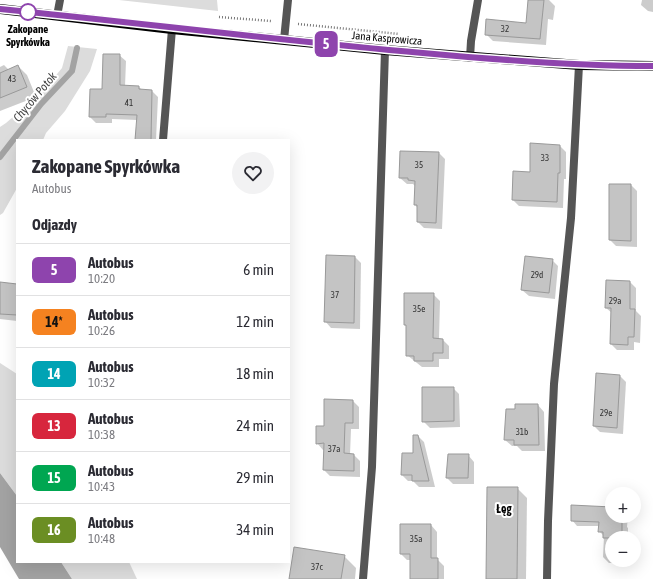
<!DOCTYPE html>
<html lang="pl">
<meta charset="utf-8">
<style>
:root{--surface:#fff;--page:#f2f2f3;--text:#2b2b33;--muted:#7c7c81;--line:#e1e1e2}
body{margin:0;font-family:"Asap Condensed",sans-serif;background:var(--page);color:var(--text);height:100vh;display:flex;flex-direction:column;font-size:15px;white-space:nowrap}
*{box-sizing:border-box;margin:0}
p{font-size:13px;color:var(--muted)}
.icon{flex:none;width:22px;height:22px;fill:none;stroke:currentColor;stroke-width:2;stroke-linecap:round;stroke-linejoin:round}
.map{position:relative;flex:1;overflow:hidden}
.panel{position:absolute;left:16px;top:139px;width:274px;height:424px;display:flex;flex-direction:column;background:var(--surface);border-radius:0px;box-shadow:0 4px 16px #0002}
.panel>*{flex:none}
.badge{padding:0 8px;border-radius:6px;font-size:14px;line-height:26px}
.buttons{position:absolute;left:605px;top:487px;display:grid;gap:8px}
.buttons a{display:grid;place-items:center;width:36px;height:36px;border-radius:50%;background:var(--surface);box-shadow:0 4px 16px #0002;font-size:20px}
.map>.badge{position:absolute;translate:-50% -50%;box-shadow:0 0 0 2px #fff}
h2{padding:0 16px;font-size:15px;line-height:36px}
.round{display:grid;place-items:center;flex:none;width:42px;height:42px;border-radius:21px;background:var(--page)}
.headline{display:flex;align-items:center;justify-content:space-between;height:68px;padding:0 16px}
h1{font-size:19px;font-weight:700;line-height:30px}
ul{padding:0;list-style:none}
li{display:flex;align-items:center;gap:12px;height:52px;padding:0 16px;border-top:1px solid var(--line)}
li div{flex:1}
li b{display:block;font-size:15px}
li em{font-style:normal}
li .badge{min-width:44px;font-weight:700;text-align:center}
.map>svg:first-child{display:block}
.green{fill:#dcdcdc}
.water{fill:#a3a3a3}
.shadow{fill:#0003}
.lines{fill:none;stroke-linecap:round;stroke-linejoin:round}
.stream{stroke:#a3a3a3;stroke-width:6}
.building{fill:#c4c4c4;stroke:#999}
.path{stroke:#777;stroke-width:2.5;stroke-dasharray:1 2;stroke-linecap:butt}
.lane{stroke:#555;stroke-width:8}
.street{stroke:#555;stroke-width:8}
.primary{stroke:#000;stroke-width:10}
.line-casing{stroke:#fff;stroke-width:9}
.line{stroke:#8e44ad;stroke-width:6}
.stop-dot{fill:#fff;stroke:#8e44ad;stroke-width:2}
.labels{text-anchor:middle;stroke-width:4;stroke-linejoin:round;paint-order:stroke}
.number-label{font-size:9px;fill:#313131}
.stop-label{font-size:11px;font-weight:bold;fill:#000;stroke:#fff}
.street-label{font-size:11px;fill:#000;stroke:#fff}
.water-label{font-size:12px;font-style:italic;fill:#444;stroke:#fff}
.neighbourhood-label{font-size:12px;font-weight:bold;fill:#000;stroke:#fff}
</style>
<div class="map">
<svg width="653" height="579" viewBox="0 0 653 579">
<rect width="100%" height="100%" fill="#fff"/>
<g class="green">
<polygon points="119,0 217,0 218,11"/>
<polygon points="68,46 97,49 90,71 65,111 46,133 43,140 17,140 17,188 3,213 0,215 0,127 6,123 43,91 62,68"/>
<polygon points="0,363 17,374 17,496 0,473"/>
<polygon points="61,562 129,562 137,579 72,579"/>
</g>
<polygon class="water" points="0,473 17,496 17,562 61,562 72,579 19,579 0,547"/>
<g class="shadow">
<polygon points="529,0 549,0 555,6 553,20 548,19 546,45 493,41 486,34 527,24"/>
<polygon points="642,0 653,0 653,12 648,11 641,5"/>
<polygon points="119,55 126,61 125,87 139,87 142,90 152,91 158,97 156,140 136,140 137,120 112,119 112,123 96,123 90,117"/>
<polygon points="4,65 9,70 18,66 27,75 36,97 0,111 0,67"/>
<polygon points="560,146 566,152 566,179 564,179 563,208 519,206 513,200 530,173"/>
<polygon points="439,153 445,159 442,229 424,228 418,222 418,208 415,205 416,187 413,184 407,184 400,178"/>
<polygon points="631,185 637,191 637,247 616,246 610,240"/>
<polygon points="326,256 355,257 361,263 360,329 331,328 325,321"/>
<polygon points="552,260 558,266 555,299 529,296 522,290"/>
<polygon points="630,282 636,288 636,311 641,316 640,343 634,342 634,350 617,350 611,344 612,313 606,308"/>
<polygon points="0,283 17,285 17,321 0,319"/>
<polygon points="405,294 433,294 440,301 439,339 442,339 449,346 449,359 439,359 439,367 422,367 407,355 407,327 405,325"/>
<polygon points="620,376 626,382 623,434 600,432 594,426"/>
<polygon points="453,388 459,394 460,427 430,428 423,421"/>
<polygon points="353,401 359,407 359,429 351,429 350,455 354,455 360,461 360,477 330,476 324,470 325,450 323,450 317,443 325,427"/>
<polygon points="516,405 538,405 544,412 545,451 522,451 517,446 512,446 505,440 516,410"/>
<polygon points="418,436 424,442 435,487 419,487 413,481 408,481 402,475 414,454"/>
<polygon points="468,455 474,462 474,484 453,484 447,478"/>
<polygon points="517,488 527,498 526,579 488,579"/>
<polygon points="612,508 612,516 628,516 627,527 628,528 628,538 612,538 612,560 626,560 626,563 609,563 603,557 604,536 599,531 600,526 577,526 572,520"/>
<polygon points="431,525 437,532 437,559 444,566 444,579 412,579 411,560 407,560 401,554"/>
<polygon points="344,556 356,568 355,579 290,579"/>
</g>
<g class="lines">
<polyline class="stream" points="0,157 41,104 72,71 77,48"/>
</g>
<g class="building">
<polygon points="528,0 544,0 540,39 485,35 486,19 526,23"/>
<polygon points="103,54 120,54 120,85 139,86 139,89 152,90 151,140 135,140 137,115 106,114 106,117 89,117 90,89 102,89"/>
<polygon points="18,65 27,87 0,98 0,73"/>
<polygon points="530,143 560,145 560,173 558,173 557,202 512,200 513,171 530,172"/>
<polygon points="400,151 439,152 436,223 417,222 417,205 414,205 415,181 408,180 408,178 399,178"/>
<polygon points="609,184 631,184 631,241 609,240"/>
<polygon points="326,255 355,256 354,323 324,322"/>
<polygon points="525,256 553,259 549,293 521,290"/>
<polygon points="606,280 630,281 630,309 635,309 634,337 628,337 628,345 610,344 611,308 605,308"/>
<polygon points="0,282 17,284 17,315 0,314"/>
<polygon points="404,293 434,293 433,338 443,339 443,353 433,353 433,361 414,361 414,356 406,356 406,325 404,325"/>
<polygon points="596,373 620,375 617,428 593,426"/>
<polygon points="422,387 454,387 454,421 422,422"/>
<polygon points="324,399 353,400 353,423 345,423 344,453 354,454 354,471 323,470 324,443 316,444 316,426 324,426"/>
<polygon points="515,404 538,404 539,445 514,445 514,440 504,440 506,409 515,409"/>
<polygon points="413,435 418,435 429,481 412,481 412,475 401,475 402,453 413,453"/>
<polygon points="448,454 469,454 468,478 446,478"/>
<polygon points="487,487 518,487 517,579 486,579"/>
<polygon points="571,505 612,507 612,516 622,516 622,538 603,538 603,532 598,532 599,522 571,521"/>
<polygon points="400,524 431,524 431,558 438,558 438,579 410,579 410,554 400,554"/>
<polygon points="294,547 345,555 341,579 289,579"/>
</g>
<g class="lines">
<g class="path">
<polyline points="219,17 271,21"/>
<polyline points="298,24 399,34"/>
</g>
<g class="lane">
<polyline points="57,16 60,0"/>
<polyline points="284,40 288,0"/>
<polyline points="163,140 172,29"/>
<polyline points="363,579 372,467 385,50"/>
<polyline points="547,579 548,521 554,384 571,218 579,65"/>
</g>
<polyline class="street" points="470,58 471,41 478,0"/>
<polyline class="primary" points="0,9 172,29 385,50 579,65 653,66"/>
</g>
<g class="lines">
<g class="line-casing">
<path id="line" d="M0 9C141 23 282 41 423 53 499 60 576 66 653 66"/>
</g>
<use href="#line" class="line"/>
</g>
<circle class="stop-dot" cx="28" cy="12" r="8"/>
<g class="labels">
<g class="number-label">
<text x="505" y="32">32</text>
<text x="12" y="82">43</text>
<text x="129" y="106">41</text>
<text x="545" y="161">33</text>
<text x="419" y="168">35</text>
<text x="537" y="278">29d</text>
<text x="335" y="298">37</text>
<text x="615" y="304">29a</text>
<text x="419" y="312">35e</text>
<text x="606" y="416">29e</text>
<text x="522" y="435">31b</text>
<text x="334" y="452">37a</text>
<text x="416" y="542">35a</text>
<text x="317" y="570">37c</text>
</g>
<g class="stop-label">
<text x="28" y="33">Zakopane<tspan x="28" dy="13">Spyrkówka</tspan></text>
</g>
<g class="street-label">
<text transform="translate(387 38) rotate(5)" y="4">Jana Kasprowicza</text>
</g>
<g class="water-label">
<text transform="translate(35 97) rotate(-50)" y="4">Chyców Potok</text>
</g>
<g class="neighbourhood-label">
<text x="504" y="513">Łęg</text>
</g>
</g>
</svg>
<div class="buttons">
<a>+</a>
<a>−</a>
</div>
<b class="badge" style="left:326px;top:44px;background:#8e44ad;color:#fff">5</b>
<section class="panel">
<div class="headline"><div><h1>Zakopane Spyrkówka</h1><p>Autobus</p></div><a class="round"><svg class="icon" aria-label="heart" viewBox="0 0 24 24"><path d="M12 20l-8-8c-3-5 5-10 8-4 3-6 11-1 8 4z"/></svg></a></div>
<h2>Odjazdy</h2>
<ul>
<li><span class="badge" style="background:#8e44ad;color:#fff">5</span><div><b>Autobus</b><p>10:20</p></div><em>6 min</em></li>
<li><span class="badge" style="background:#f58220;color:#111">14*</span><div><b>Autobus</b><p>10:26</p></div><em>12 min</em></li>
<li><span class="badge" style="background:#00a3b4;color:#fff">14</span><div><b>Autobus</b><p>10:32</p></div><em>18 min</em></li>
<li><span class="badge" style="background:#d7263d;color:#fff">13</span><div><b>Autobus</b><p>10:38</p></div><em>24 min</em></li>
<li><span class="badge" style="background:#00a651;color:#fff">15</span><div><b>Autobus</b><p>10:43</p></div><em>29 min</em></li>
<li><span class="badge" style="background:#6b8e23;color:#fff">16</span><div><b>Autobus</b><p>10:48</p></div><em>34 min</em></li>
</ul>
</section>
</div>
